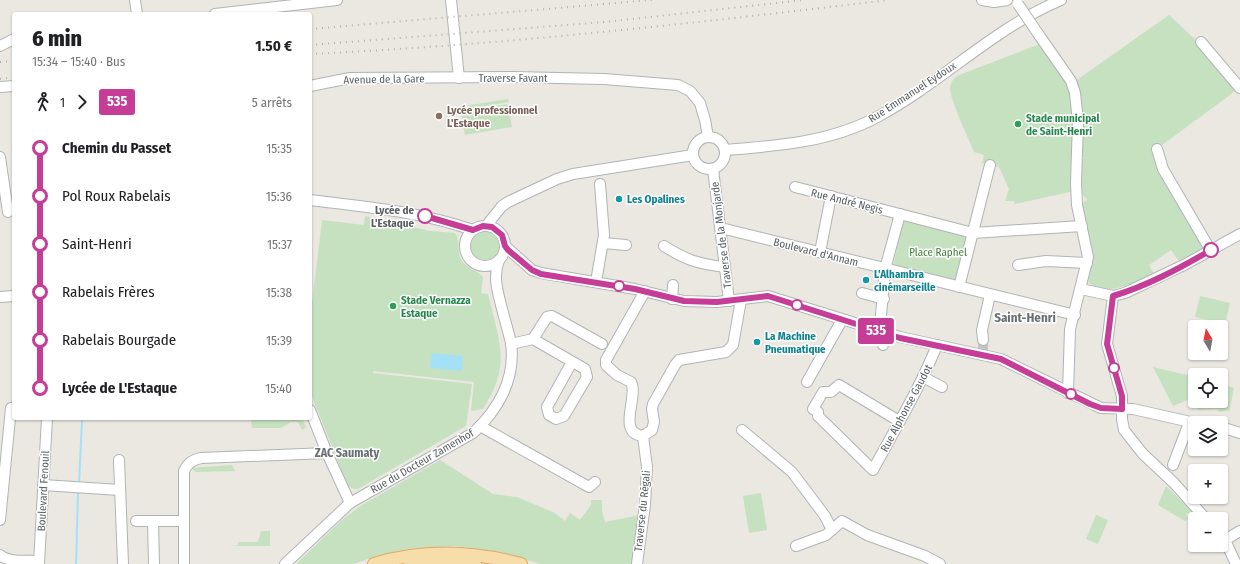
<!DOCTYPE html>
<html lang="fr">
<meta charset="utf-8">
<style>
:root{--surface:#fff;--page:#f6f6f6;--text:#202124;--muted:#757577}
body{margin:0;font-family:"Fira Sans Condensed",sans-serif;background:var(--page);color:var(--text);height:100vh;display:flex;flex-direction:column;font-size:15px;white-space:nowrap}
*{box-sizing:border-box;margin:0}
p{font-size:13px;color:var(--muted)}
.icon{flex:none;width:22px;height:22px;fill:none;stroke:currentColor;stroke-width:2;stroke-linecap:round;stroke-linejoin:round}
.map{position:relative;flex:1;overflow:hidden}
.side{position:absolute;left:12px;top:12px;width:300px;height:408px;display:flex;flex-direction:column;background:var(--surface);border-radius:4px;box-shadow:0 1px 3px #0004}
.side>*{flex:none}
.badge{padding:0 8px;border-radius:3px;font-size:14px;line-height:26px}
.needle{width:26px;rotate:350deg}
.fabs{position:absolute;left:1188px;top:320px;display:grid;gap:8px}
.fabs a{display:grid;place-items:center;width:40px;height:40px;border-radius:4px;background:var(--surface);box-shadow:0 1px 3px #0004;font-size:20px}
.map>.badge{position:absolute;translate:-50% -50%;box-shadow:0 0 0 2px #fff}
.legs{display:flex;align-items:center;gap:6px;height:44px;padding:0 20px;font-size:13px}
.legs p{margin-inline-start:auto}
.overview{display:flex;align-items:center;justify-content:space-between;height:68px;padding:0 20px}
h1{font-size:22px;font-weight:800;line-height:30px}
ul{padding:0 20px;list-style:none}
li{display:flex;align-items:center;gap:14px;height:48px;font-size:15px}
li i{display:grid;place-items:center;width:6px;height:100%;margin:0 5px;background:currentColor}
li i::after{content:'';width:10px;height:10px;margin:-5px;border:3px solid;border-radius:50%;background:var(--surface)}
li p{margin-inline-start:auto}
li:first-child i{background:linear-gradient(#0000 50%,currentColor 0)}
li:last-child i{background:linear-gradient(currentColor 50%,#0000 0)}
.map>svg:first-child{display:block}
.green{fill:#c5e1bf}
.water{fill:#a5e1f6}
.lines{fill:none;stroke-linecap:round;stroke-linejoin:round}
.stream{stroke:#a5e1f6;stroke-width:2}
.minor-tunnel{stroke:#c6c5c1;stroke-width:10;stroke-dasharray:10 5;stroke-linecap:butt}
.minor-casing{stroke:#b1b4b7;stroke-width:12}
.major-casing{stroke:#e3a861;stroke-width:14}
.minor{stroke:#fff;stroke-width:10}
.major{stroke:#f7ddaa;stroke-width:12}
.rail{stroke:#afb0b0;stroke-width:2;stroke-dasharray:1 5;stroke-linecap:butt}
.minor-bridge-casing{stroke:#b1b4b7;stroke-width:12;stroke-linecap:butt}
.minor-bridge{stroke:#fff;stroke-width:10}
.line-1-casing{stroke:#fff;stroke-width:9}
.line-1{stroke:#c53d96;stroke-width:6}
.education-dot{fill:#8d6e63;stroke:#fff;stroke-width:1.5}
.leisure-dot{fill:#2e9e5b;stroke:#fff;stroke-width:1.5}
.culture-dot{fill:#0f9aa8;stroke:#fff;stroke-width:1.5}
.stop-1-dot{fill:#fff;stroke:#c53d96;stroke-width:2}
.labels{text-anchor:middle;stroke-width:3;stroke-linejoin:round;paint-order:stroke}
.street-label{font-size:11px;fill:#595e60;stroke:#fff}
.education-label{font-size:11px;font-weight:bold;fill:#785e54;stroke:#fff;text-anchor:start}
.leisure-label{font-size:11px;font-weight:bold;fill:#27864d;stroke:#fff;text-anchor:start}
.culture-label{font-size:11px;font-weight:bold;fill:#0d838f;stroke:#fff;text-anchor:start}
.stop-label{font-size:11px;font-weight:bold;fill:#595e60;stroke:#fff;text-anchor:end}
.park-label{font-size:11px;fill:#447d3b;stroke:#fff}
.neighbourhood-label{font-size:12px;font-weight:bold;fill:#6a7072;stroke:#fff}
.quarter-label{font-size:13px;font-weight:bold;fill:#6a7072;stroke:#fff}
</style>
<div class="map">
<svg width="1240" height="564" viewBox="0 0 1240 564">
<rect width="100%" height="100%" fill="#ebe7e1"/>
<g class="green">
<path d="M1169 15 1199 43 1238 89 1158 148 1207 247 1180 262 1171 250 1149 265 1154 274C1137 282 1106 298 1089 283L1087 276 1081 204 1087 200 1078 188 1079 163 1084 158 1079 152 1074 82Z"/>
<path d="M1043 43 1069 82 1074 105V191L1015 204 1014 201H1005L1009 189 999 167 982 163 984 155 974 152C969 139 950 100 950 88 951 81 954 78 959 75Z"/>
<polygon points="508,99 509,102 452,112 452,108"/>
<polygon points="508,104 512,127 465,135 461,112"/>
<path d="M365 216 430 231 455 233C461 241 456 252 462 261 468 269 477 270 483 277L481 293 488 294C499 342 512 364 483 409L471 411 474 382 373 371V373L472 384 466 426 358 489H354L348 486 310 392V320L322 220 364 225Z"/>
<polygon points="903,220 968,236 956,281 893,266"/>
<circle cx="485" cy="246" r="14"/>
<polygon points="1200,296 1230,303 1225,324 1195,317"/>
<polygon points="1153,367 1195,377 1195,401 1221,401 1221,384 1234,388 1229,412 1228,410 1219,412 1218,409 1198,410 1192,398 1173,406"/>
<polygon points="251,418 302,418 306,427 302,430 298,422 291,422 281,428 252,428"/>
<polygon points="440,460 493,494 517,497 555,513 565,521 570,513 580,520 591,505 591,500 602,500 602,511 605,522 640,515 635,564 541,564 494,551 455,546 411,549 380,555 353,564 296,564 343,519 362,505"/>
<polygon points="232,465 235,471 195,472 192,468"/>
<polygon points="1166,486 1194,513 1191,516 1187,513 1186,515 1188,518 1185,521 1158,505"/>
<polygon points="761,493 767,530 749,533 743,496"/>
<polygon points="1096,515 1108,520 1098,544 1086,539"/>
<polygon points="261,531 270,531 270,546 234,546 238,545 238,542 258,542"/>
</g>
<polygon class="water" points="432,353 463,356 462,371 430,368"/>
<g class="lines">
<g class="stream">
<polyline points="79,484 82,421"/>
<polyline points="76,564 78,492"/>
</g>
<polyline class="minor-tunnel" points="983,340 983,351"/>
<g class="minor-casing">
<g id="minor">
<polyline points="135,0 137,14"/>
<polyline points="451,0 459,78"/>
<polyline points="982,0 994,2 1007,0"/>
<polyline points="215,14 337,0"/>
<polyline points="1039,35 1071,81 1075,93 1078,122 1076,182 1077,205 1088,257 1070,329 1068,393"/>
<polyline points="1201,42 1240,88"/>
<polyline points="0,46 14,39"/>
<polyline points="310,86 350,78 512,77 604,79 678,85 690,91 700,103 705,120 708,137"/>
<polyline points="0,87 14,86"/>
<circle cx="709" cy="153" r="16"/>
<polyline points="1157,149 1163,169 1211,251"/>
<path d="M725 150C778 146 832 142 879 116 942 82 994 28 1061 0"/>
<polyline points="0,157 8,212"/>
<polyline points="713,169 729,301"/>
<polyline points="795,187 973,233 1082,226"/>
<path d="M310 200C368 207 417 211 473 230"/>
<polyline points="486,226 502,206 508,202 557,179 573,174 693,155"/>
<circle cx="485" cy="246" r="20"/>
<polyline points="721,228 1075,315"/>
<polyline points="603,243 626,245"/>
<polyline points="505,246 532,270 541,273 635,289 684,301 717,302 768,296 900,337 1001,359 1101,408 1133,409 1195,423"/>
<path d="M664 246C686 260 698 264 725 267"/>
<polyline points="820,252 831,196"/>
<polyline points="1018,265 1046,261 1087,263"/>
<polyline points="596,282 604,235 600,184"/>
<polyline points="959,287 990,165"/>
<polyline points="1081,289 1113,296 1125,293 1186,264 1240,234"/>
<polyline points="862,293 884,299"/>
<polyline points="1113,296 1107,344 1122,396 1122,419 1124,430 1143,454 1174,483 1206,519"/>
<polyline points="0,297 14,296"/>
<polyline points="672,299 673,285"/>
<polyline points="881,315 885,269 900,214"/>
<polyline points="533,339 547,317 552,316 602,344"/>
<polyline points="983,340 982,330 990,295"/>
<polyline points="511,344 533,339 585,369 587,377 564,416 556,419 549,415 547,407 572,362"/>
<polyline points="883,345 887,334"/>
<polyline points="923,377 942,387"/>
<polyline points="807,382 842,320"/>
<polyline points="310,410 327,453 350,503"/>
<path d="M899 421 839 385 831 392H823L813 409 818 412V416L873 470C895 429 920 388 937 345"/>
<polyline points="480,426 589,487 595,482"/>
<polyline points="1221,427 1240,433"/>
<polyline points="742,430 792,472 825,516 832,530"/>
<path d="M643 436C616 433 639 397 631 382L617 375 606 365V360L645 291"/>
<polyline points="119,460 123,564"/>
<polyline points="1173,465 1189,423"/>
<polyline points="43,485 120,490"/>
<polyline points="0,520 11,408"/>
<polyline points="136,521 184,521"/>
<polyline points="153,521 154,564"/>
<polyline points="1221,535 1225,540 1236,564"/>
<polyline points="1225,540 1240,531"/>
<polyline points="796,546 826,535 842,521 867,535 925,556 940,564"/>
<path d="M0 555C9 563 27 560 39 561"/>
<polyline points="39,564 47,418"/>
<path d="M184 564V471C188 463 192 460 201 458L327 453"/>
<path d="M285 564 350 503 473 433C498 410 516 379 511 343 508 330 504 317 501 305 497 289 493 276 499 260"/>
<polyline points="637,564 645,505 647,467 643,436 652,430 654,422 652,409 653,404 675,365 679,360 726,352 733,345 741,300"/>
</g>
</g>
<g class="major-casing">
<g id="major">
<path d="M374 564C423 549 472 551 521 564"/>
<polyline points="410,564 448,561 475,563"/>
</g>
</g>
<use href="#minor" class="minor"/>
<use href="#major" class="major"/>
<g class="rail">
<polyline points="310,29 652,0"/>
<polyline points="310,45 605,22 804,0"/>
<path d="M310 54C503 45 696 23 888 0"/>
<polyline points="0,62 14,61"/>
<polyline points="0,79 14,77"/>
</g>
<g class="minor-bridge-casing">
<polyline id="minor-bridge" points="1018,4 1039,35"/>
</g>
<use href="#minor-bridge" class="minor-bridge"/>
</g>
<g class="lines">
<g class="line-1-casing">
<path id="line-1" d="M425 216 473 230 483 226 492 227 502 235 505 246 508 250 532 270 541 274 635 289 684 301 717 302 768 296 900 338 1001 359 1090 404 1101 408 1122 409V396L1107 344 1113 296C1147 286 1180 268 1211 250"/>
</g>
<use href="#line-1" class="line-1"/>
</g>
<circle class="education-dot" cx="439" cy="116" r="4"/>
<g class="leisure-dot">
<circle cx="1018" cy="124" r="4"/>
<circle cx="393" cy="306" r="4"/>
</g>
<g class="culture-dot">
<circle cx="619" cy="199" r="4"/>
<circle cx="866" cy="280" r="4"/>
<circle cx="757" cy="342" r="4"/>
</g>
<g class="stop-1-dot">
<circle cx="425" cy="216" r="7"/>
<circle cx="1211" cy="250" r="7"/>
<circle cx="619" cy="286" r="5"/>
<circle cx="797" cy="305" r="5"/>
<circle cx="1114" cy="368" r="5"/>
<circle cx="1071" cy="394" r="5"/>
</g>
<g class="labels">
<g class="street-label">
<text x="513" y="82">Traverse Favant</text>
<text transform="translate(384 79) rotate(-1)" y="4">Avenue de la Gare</text>
<text transform="translate(912 92) rotate(-33)" y="4">Rue Emmanuel Eydoux</text>
<text transform="translate(847 201) rotate(14)" y="4">Rue André Negis</text>
<text transform="translate(721 235) rotate(-97)" y="4">Traverse de la Monjarde</text>
<text transform="translate(816 252) rotate(14)" y="4">Boulevard d'Annam</text>
<text transform="translate(906 408) rotate(-62)" y="4">Rue Alphonse Gaudot</text>
<text transform="translate(422 461) rotate(-30)" y="4">Rue du Docteur Zamenhof</text>
<text transform="translate(43 491) rotate(-87)" y="4">Boulevard Fenouil</text>
<text transform="translate(642 511) rotate(-84)" y="4">Traverse du Régali</text>
</g>
<g class="education-label">
<text x="447" y="114">Lycée professionnel<tspan x="447" dy="13">L'Estaque</tspan></text>
</g>
<g class="leisure-label">
<text x="1026" y="122">Stade municipal<tspan x="1026" dy="13">de Saint-Henri</tspan></text>
<text x="401" y="304">Stade Vernazza<tspan x="401" dy="13">Estaque</tspan></text>
</g>
<g class="culture-label">
<text x="627" y="203">Les Opalines</text>
<text x="874" y="278">L'Alhambra<tspan x="874" dy="13">cinémarseille</tspan></text>
<text x="765" y="340">La Machine<tspan x="765" dy="13">Pneumatique</tspan></text>
</g>
<g class="stop-label">
<text x="414" y="214">Lycée de<tspan x="414" dy="13">L'Estaque</tspan></text>
</g>
<g class="park-label">
<text x="938" y="256">Place Raphel</text>
</g>
<g class="neighbourhood-label">
<text x="347" y="457">ZAC Saumaty</text>
</g>
<g class="quarter-label">
<text x="1025" y="322">Saint-Henri</text>
</g>
</g>
</svg>
<div class="fabs">
<a><svg class="needle" viewBox="-14 -14 28 28"><path d="M0-13l5 13h-10z" fill="#e53935"/><path d="M0 13l5-13h-10z" fill="#757577"/></svg></a>
<a><svg class="icon" aria-label="locate" viewBox="0 0 24 24"><circle cx="12" cy="12" r="6"/><path d="M12 2v4M12 18v4M2 12h4M18 12h4"/></svg></a>
<a><svg class="icon" aria-label="layers" viewBox="0 0 24 24"><path d="M12 4l9 5-9 5-9-5zM3 14l9 5 9-5"/></svg></a>
<a>+</a>
<a>−</a>
</div>
<b class="badge" style="left:876px;top:331px;background:#c53d96;color:#fff">535</b>
<section class="side">
<div class="overview"><div><h1>6 min</h1><p>15:34 – 15:40 · Bus</p></div><b>1.50 €</b></div>
<div class="legs"><svg class="icon" aria-label="walk" viewBox="0 0 24 24"><circle cx="13" cy="4" r="2"/><path d="M13 8l-2 6 4 7M11 14l-3 7M7 12l3-4h3l4 4"/></svg>1<svg class="icon" aria-label="forward" viewBox="0 0 24 24"><path d="M9 5l7 7-7 7"/></svg><b class="badge" style="background:#c53d96;color:#fff">535</b><p>5 arrêts</p></div>
<ul>
<li><i style="color:#c53d96"></i><b>Chemin du Passet</b><p>15:35</p></li>
<li><i style="color:#c53d96"></i><span>Pol Roux Rabelais</span><p>15:36</p></li>
<li><i style="color:#c53d96"></i><span>Saint-Henri</span><p>15:37</p></li>
<li><i style="color:#c53d96"></i><span>Rabelais Frères</span><p>15:38</p></li>
<li><i style="color:#c53d96"></i><span>Rabelais Bourgade</span><p>15:39</p></li>
<li><i style="color:#c53d96"></i><b>Lycée de L'Estaque</b><p>15:40</p></li>
</ul>
</section>
</div>
